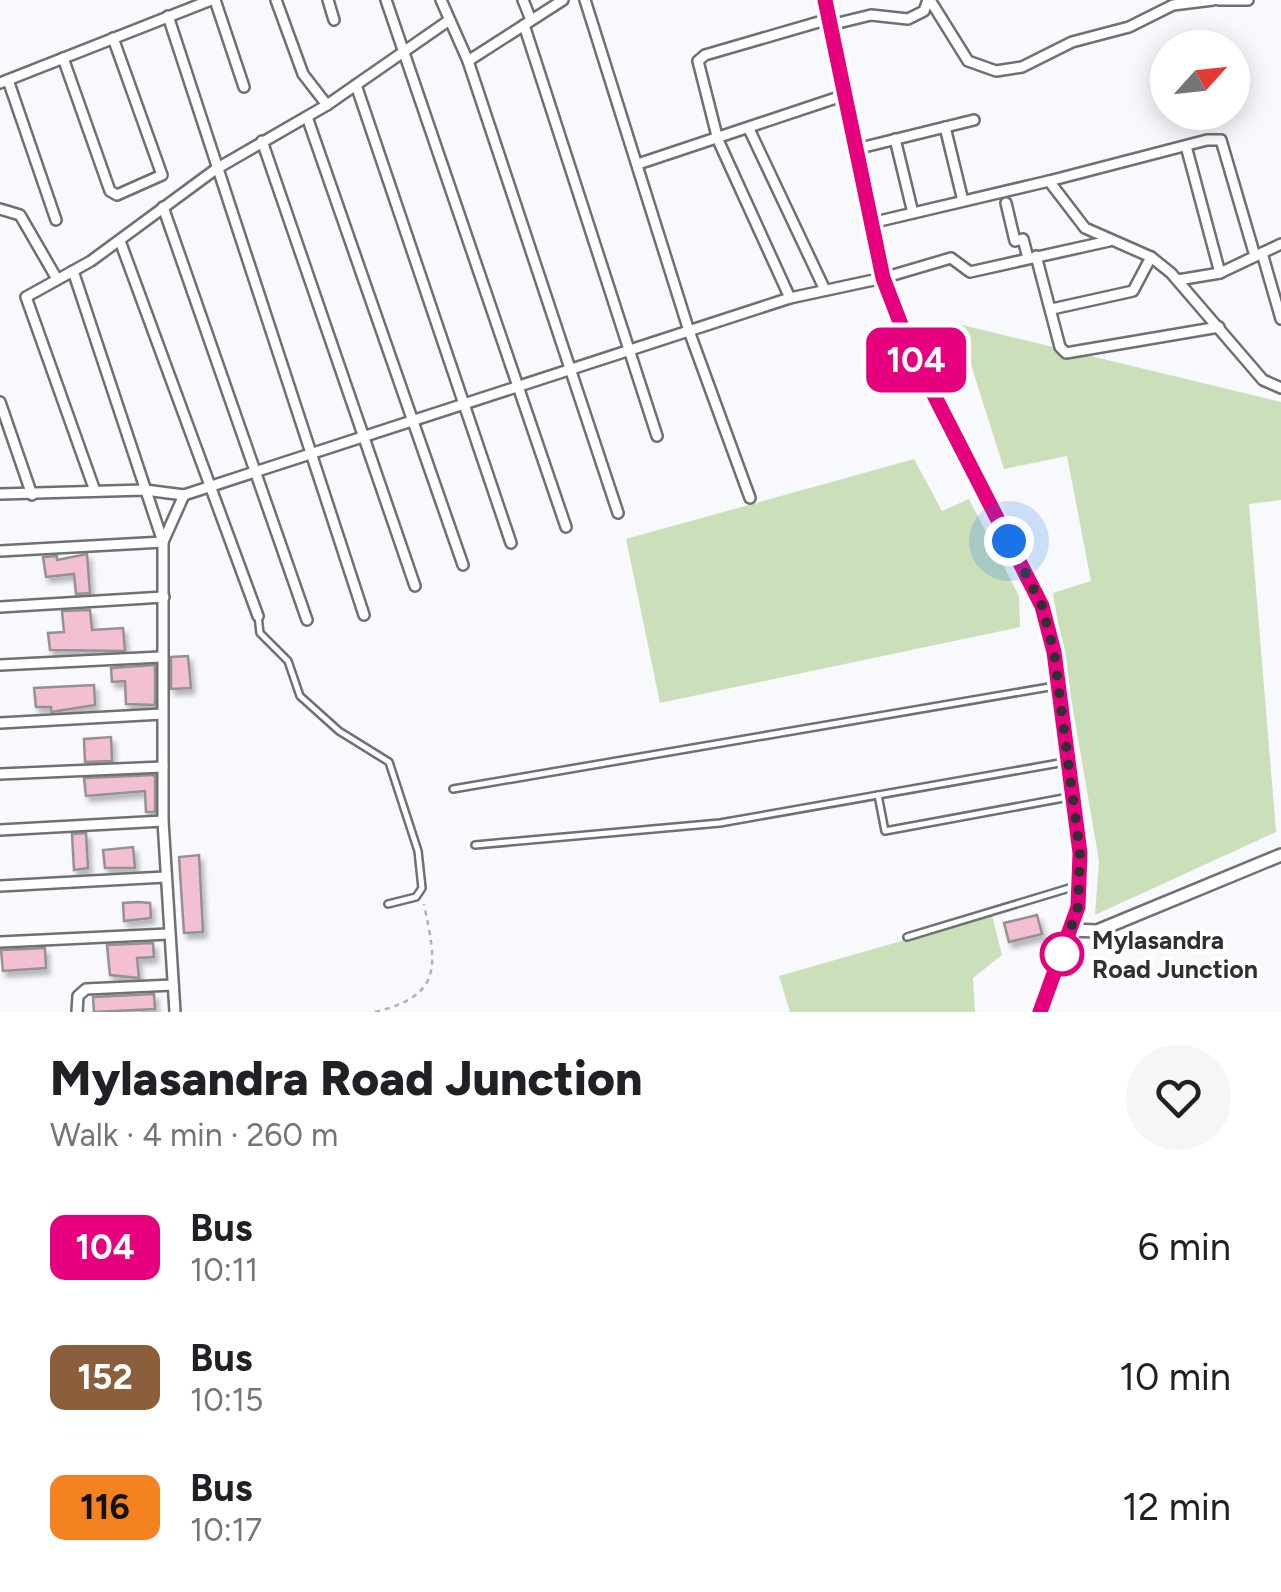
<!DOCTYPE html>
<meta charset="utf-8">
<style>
:root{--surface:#fff;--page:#f6f6f6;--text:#202124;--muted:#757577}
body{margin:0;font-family:Figtree,sans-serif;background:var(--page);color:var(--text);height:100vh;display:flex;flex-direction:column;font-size:38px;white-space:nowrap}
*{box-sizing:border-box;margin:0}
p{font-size:32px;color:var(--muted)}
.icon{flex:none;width:55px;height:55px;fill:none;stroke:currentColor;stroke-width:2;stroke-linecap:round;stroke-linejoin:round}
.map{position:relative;height:1012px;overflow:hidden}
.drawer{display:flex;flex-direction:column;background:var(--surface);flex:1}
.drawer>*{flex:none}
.badge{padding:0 20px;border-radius:15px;font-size:35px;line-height:65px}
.needle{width:65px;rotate:63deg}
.tools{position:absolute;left:1150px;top:30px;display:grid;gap:20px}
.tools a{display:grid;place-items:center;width:100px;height:100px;border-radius:50%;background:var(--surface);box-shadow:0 5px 25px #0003;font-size:50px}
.you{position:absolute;width:50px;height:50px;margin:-25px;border:8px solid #fff;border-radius:50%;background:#1a73e8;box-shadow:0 0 0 15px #1a73e833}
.map>.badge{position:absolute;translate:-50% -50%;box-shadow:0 0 0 5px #fff}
.round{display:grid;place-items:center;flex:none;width:105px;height:105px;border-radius:52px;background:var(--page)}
.overview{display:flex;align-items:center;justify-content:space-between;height:170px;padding:0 50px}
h1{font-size:48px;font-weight:800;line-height:75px}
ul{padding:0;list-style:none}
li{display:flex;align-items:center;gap:30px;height:130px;padding:0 50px}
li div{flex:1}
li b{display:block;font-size:38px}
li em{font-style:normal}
li .badge{min-width:110px;font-weight:700;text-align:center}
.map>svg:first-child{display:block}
.green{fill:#ccdfbb}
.building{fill:#f3bfd3;stroke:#959193;stroke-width:2.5;filter:url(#shadow)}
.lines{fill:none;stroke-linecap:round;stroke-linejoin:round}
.service-casing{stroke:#6e7073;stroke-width:10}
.minor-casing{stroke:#6e7073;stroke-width:14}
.tertiary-casing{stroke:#6e7073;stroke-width:16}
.secondary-casing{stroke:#6e7073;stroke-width:18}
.path{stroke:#afb1b4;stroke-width:2.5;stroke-dasharray:5 5;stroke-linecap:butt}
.service{stroke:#fff;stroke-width:5}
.minor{stroke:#fff;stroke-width:9}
.tertiary{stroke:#fff;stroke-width:11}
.secondary{stroke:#fff;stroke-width:12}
.line-casing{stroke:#fff;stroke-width:22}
.line{stroke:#e6007e;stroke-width:15}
.walk{stroke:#2f3031;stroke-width:10;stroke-dasharray:0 18}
.stop-dot{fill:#fff;stroke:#e6007e;stroke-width:5}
.labels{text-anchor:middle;stroke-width:8;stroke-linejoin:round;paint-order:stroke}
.stop-label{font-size:25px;font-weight:bold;fill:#2f3031;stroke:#fff;text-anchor:start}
</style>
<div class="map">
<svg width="1281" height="1012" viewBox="0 0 1281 1012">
<defs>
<filter id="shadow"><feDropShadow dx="3.5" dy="5.5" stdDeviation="2.5" flood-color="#0004"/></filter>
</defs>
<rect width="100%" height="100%" fill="#f7f9fd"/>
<g class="green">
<polygon points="958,324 1281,402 1281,500 1249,504 1276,832 1095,915 1099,861 1053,593 1091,581 1067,456 1004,469"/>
<polygon points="914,459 942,511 969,499 1019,596 1020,627 660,703 626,539"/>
<polygon points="992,915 1002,955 973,978 975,1012 790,1012 779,976"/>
</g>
<g class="building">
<polygon points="87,554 90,593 76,594 74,574 46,577 43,557 57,556 57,560"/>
<polygon points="90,610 92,630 123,628 125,651 50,650 48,633 64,632 62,611"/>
<polygon points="188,656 191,688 171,689 171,657"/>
<polygon points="155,665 155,705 126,704 125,681 112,682 111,668"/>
<polygon points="94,685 95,705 51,712 51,707 36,707 34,688"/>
<polygon points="111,737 112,761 85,762 84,739"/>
<polygon points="155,775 155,812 146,812 145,791 86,796 84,778"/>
<polygon points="86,833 88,868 74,870 72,834"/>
<polygon points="133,847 135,868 105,868 103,850"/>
<polygon points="199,855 203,932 184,933 179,857"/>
<polygon points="138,902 150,903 151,918 124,921 123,903"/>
<polygon points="1037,915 1042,934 1009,942 1004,923"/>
<polygon points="153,943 154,957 137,958 139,978 110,975 107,945"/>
<polygon points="45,948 46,968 3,971 1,950"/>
<polygon points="154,994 155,1009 94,1012 93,997"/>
</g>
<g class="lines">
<g class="service-casing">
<g id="service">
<polyline points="258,616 260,633 288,661 300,696 339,731 389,762 418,851 422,888 416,897 388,904"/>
<polyline points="453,789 1055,686"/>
<polyline points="878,795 885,831 1069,797"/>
<polyline points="475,845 720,823 1065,762"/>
<polyline points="907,937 1076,886"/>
</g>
</g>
<g class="minor-casing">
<g id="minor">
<polyline points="215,0 244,87"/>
<polyline points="276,0 303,74 327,105"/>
<polyline points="328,0 334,20"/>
<polyline points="386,0 566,527"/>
<polyline points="441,0 468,61 563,0"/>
<polyline points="523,0 531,20"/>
<polyline points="585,0 689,331 750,498"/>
<polyline points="930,0 968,61 996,71 1022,67 1072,42 1129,27 1173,5 1213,0"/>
<polyline points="1219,0 1248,0"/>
<polyline points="168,16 364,615"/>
<polyline points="524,25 657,436"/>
<polyline points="830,25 871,15 908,19 924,11 928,0"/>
<polyline points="63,58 110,191 117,195 162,175 113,38"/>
<polyline points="468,61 618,513"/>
<polyline points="8,80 56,220"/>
<polyline points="0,83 211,0"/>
<polyline points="356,85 511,543"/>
<polyline points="307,117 463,565"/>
<polyline points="945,127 963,201"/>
<polyline points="749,129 825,290"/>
<polyline points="895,139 913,213"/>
<polyline points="262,141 415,586"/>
<polyline points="1186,146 1220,273"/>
<polyline points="856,149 974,120"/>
<polyline points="638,164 845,95"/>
<polyline points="1049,181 1207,140 1221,140 1255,256"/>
<polyline points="1006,203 1015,241 1023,239 1028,258"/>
<polyline points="163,207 307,620"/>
<polyline points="0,209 20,215 57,279"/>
<polyline points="871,223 1049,181 1085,228 1151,257 1171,273 1263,380 1281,388"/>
<polyline points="120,241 258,616"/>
<polyline points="1262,253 1281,319"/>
<polyline points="1036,256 1060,347 1066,353 1219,327"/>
<polyline points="73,271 163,542 163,821 175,1012"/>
<polyline points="1178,280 1220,273 1281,244"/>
<polyline points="790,298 718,140 698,61 705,55 829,19"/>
<polyline points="1052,309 1133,291 1151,257"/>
<polyline points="0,402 32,495"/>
<polyline points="95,491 26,297 91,261 216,169 327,105 448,21"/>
<polyline points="0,494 145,490 184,495 790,298 883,278 951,258 970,272 1109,241"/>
<polyline points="0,551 163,542 184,495"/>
<polyline points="0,607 164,597"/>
<polyline points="0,665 161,657"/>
<polyline points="0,723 162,714"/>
<polyline points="0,774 163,767"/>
<polyline points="0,830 163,821"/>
<polyline points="0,886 165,877"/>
<polyline points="0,942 168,934"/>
<polyline points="77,1012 78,996 86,989 173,985"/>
</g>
</g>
<g class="tertiary-casing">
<polyline id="tertiary" points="1071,930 1097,931 1281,855"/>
</g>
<g class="secondary-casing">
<polyline id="secondary" points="825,0 883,278 910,348 1042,605 1054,652 1080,853 1078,907 1040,1012"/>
</g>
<path class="path" d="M375 1012C445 995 436 964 424 904"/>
<use href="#service" class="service"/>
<use href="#minor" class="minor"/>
<use href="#tertiary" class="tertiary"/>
<use href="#secondary" class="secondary"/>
</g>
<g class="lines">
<g class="line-casing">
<polyline id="line" points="825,0 883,278 910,348 1042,606 1054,652 1080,853 1078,907 1040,1012"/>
</g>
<use href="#line" class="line"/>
<polyline class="walk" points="1009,541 1042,606 1054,652 1063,723 1080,853 1078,907 1062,954"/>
</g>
<circle class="stop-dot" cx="1062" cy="954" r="20"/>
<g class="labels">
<g class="stop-label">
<text x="1092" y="949">Mylasandra<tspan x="1092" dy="29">Road Junction</tspan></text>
</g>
</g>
</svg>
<div class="tools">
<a><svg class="needle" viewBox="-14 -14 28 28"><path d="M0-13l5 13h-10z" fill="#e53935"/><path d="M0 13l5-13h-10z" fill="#757577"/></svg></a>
</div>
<div class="you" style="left:1009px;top:541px"></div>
<b class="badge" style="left:916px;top:360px;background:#e6007e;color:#fff">104</b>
</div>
<section class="drawer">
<div class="overview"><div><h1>Mylasandra Road Junction</h1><p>Walk · 4 min · 260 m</p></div><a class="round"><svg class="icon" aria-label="heart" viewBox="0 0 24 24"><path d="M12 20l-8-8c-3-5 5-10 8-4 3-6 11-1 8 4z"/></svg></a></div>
<ul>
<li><span class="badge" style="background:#e6007e;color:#fff">104</span><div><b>Bus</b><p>10:11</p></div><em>6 min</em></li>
<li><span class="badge" style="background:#8b5e3c;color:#fff">152</span><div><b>Bus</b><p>10:15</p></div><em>10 min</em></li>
<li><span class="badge" style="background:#f58220;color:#111">116</span><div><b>Bus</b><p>10:17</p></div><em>12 min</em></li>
</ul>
</section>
